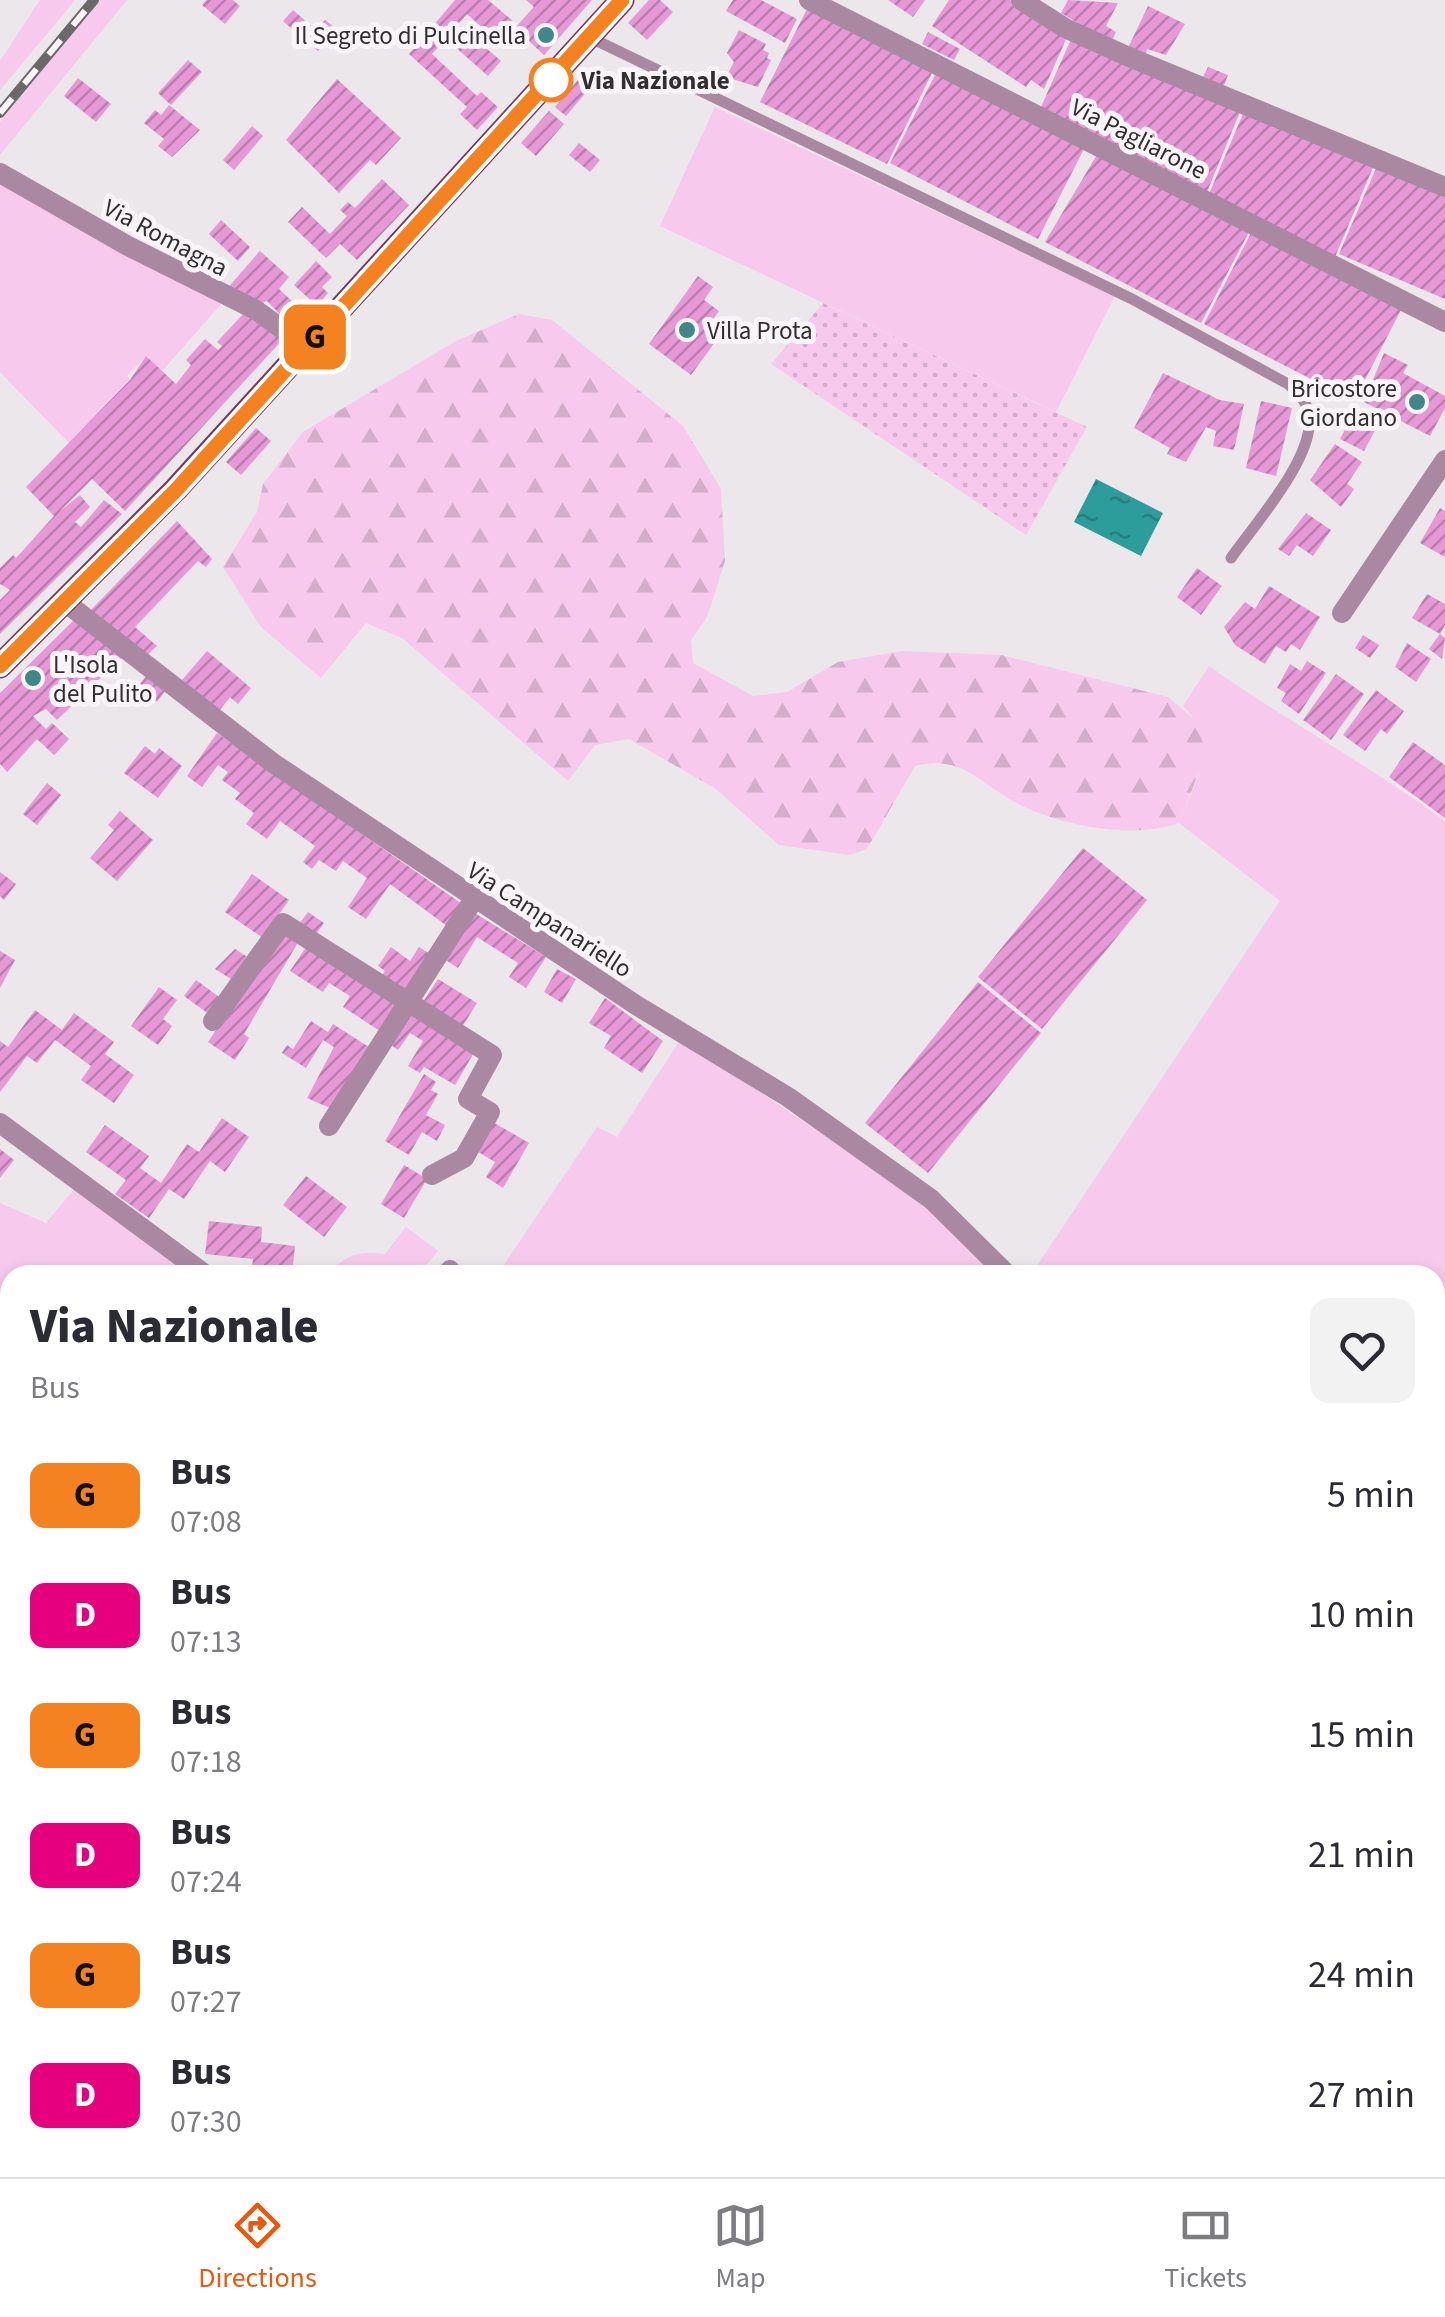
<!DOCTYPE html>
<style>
:root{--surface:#fff;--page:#f2f2f3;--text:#2b2b33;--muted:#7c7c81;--line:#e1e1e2;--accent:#ea580c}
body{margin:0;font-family:"Source Sans 3",sans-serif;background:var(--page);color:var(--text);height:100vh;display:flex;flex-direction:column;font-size:38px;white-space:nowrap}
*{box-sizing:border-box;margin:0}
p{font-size:32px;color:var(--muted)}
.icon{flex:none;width:55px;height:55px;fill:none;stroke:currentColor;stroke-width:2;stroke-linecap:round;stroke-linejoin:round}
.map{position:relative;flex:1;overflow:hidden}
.drawer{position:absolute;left:0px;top:1265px;width:1445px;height:912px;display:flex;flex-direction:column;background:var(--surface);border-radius:30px 30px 0 0;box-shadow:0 5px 15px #0003}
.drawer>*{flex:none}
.badge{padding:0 20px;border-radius:15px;font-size:35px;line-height:65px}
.map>.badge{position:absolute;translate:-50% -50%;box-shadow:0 0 0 5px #fff}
.round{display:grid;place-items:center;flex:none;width:105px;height:105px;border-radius:20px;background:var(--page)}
.headline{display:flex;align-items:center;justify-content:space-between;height:170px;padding:0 30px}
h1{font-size:48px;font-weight:800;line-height:75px}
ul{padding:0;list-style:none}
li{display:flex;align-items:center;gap:30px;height:120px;padding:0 30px}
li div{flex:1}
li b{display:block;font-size:38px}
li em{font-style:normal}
li .badge{min-width:110px;font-weight:700;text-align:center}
.tabs{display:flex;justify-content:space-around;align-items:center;height:140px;border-top:2px solid var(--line);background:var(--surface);font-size:28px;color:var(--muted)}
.tabs a{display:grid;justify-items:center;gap:5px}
.tabs .active{color:var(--accent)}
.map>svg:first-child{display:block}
.built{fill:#e5dae2}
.green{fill:#f7c9ec}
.forest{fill:url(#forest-firs)}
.garden{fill:url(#garden-dots)}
.water{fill:url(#water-ripples)}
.building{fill:url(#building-hatch)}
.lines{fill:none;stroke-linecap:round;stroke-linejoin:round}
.service{stroke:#aa88a2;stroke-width:11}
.minor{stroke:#aa88a2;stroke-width:20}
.primary{stroke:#723867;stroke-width:25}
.rail-casing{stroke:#6b686a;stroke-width:10}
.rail{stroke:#f9f4f8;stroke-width:6;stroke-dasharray:19;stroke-linecap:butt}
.line-casing{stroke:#fff;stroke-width:22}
.line{stroke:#f58220;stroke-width:15}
.poi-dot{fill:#408887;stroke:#f9f4f8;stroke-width:4}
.stop-dot{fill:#fff;stroke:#f58220;stroke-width:5}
.labels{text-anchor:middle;stroke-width:10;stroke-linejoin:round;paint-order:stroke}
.poi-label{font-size:25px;fill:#312f30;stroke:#f9f4f8;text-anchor:end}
.stop-label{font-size:25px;font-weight:bold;fill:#312f30;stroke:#f9f4f8;text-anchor:start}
.street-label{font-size:25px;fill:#312f30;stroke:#f9f4f8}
</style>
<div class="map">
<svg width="1445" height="2177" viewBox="0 0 1445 2177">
<defs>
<pattern id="forest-firs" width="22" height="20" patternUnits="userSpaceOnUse" patternTransform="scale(2.5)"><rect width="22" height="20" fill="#f7c9ec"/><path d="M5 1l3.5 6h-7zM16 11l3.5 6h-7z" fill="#d4adcb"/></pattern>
<pattern id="garden-dots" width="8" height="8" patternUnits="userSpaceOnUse" patternTransform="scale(2.5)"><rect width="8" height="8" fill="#f7c9ec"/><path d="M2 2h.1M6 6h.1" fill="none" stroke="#d4adcb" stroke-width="1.8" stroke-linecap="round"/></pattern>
<pattern id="water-ripples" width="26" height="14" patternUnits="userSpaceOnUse" patternTransform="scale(2.5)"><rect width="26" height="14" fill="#2c9d9b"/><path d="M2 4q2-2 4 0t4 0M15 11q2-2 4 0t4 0" fill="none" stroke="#26807f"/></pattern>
<pattern id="building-hatch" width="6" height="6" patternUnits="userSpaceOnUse" patternTransform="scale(2.5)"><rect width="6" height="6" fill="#e699d6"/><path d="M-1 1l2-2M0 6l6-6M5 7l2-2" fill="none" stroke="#bb7dae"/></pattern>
</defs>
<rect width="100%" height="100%" fill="#ece7ea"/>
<polygon class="built" points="10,2160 10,2168 194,2168 184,2177 0,2177 0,2169"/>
<g class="green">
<polygon points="40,0 75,0 0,90 0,61"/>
<polygon points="100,0 127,0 0,155 0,122"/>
<polygon points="715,107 1115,296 1056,412 660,226"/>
<polygon points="0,181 224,301 162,371 146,356 127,376 130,380 69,443 0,372"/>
<path d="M1209 666C1286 721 1369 765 1445 821V1678L1435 1671V1275H1031L1280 901 1179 823C1196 778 1221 745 1183 706Z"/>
<polygon points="681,1039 922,1201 998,1275 497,1275 597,1127 617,1137"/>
<polygon points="75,1188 193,1275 10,1275 10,1760 0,1748 0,1203 46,1223"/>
<path d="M406 1227 438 1251 418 1275H328C347 1254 357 1251 385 1254Z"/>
<polygon points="10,1820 10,2159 0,2168 0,1828"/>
<polygon points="194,2168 959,2168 955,2177 184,2177"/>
</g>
<path class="forest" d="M519 314 552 320 683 426 721 489 725 561 707 617 691 640 693 663 753 696 787 692 838 662 902 651 1001 655 1168 697 1201 725 1204 759 1179 823C1132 840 1056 825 1013 801 976 780 961 755 915 766L867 849 850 855 779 845 716 789 629 739 595 745 568 781 402 638 366 623 321 678 261 627 223 567 257 512 263 484 303 432 456 341Z"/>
<polygon class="garden" points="823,303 1087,427 1026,535 771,364"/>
<polygon class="water" points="1096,479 1163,513 1141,556 1074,522"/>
<g class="building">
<polygon points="206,0 233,0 240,6 225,24 202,5"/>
<polygon points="455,0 488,0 513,21 497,41 467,14 458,24 501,61 488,76 446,39 432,54 477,96 481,92 498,107 477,130 460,114 467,107 409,54"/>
<polygon points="526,0 592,0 544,55 515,28 534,7"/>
<polygon points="649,0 660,0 673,12 647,40 628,23"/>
<polygon points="733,0 761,0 797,19 785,43 726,11"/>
<polygon points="888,0 925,0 913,17"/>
<polygon points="949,0 1010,0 1067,37 1044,89 1031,80 1026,87 932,26"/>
<polygon points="1068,0 1118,3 1106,26 1116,32 1111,43 1061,13"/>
<polygon points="1148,6 1185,24 1166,55 1147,49 1145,56 1128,48"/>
<polygon points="807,9 933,71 887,164 760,102"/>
<polygon points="293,10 316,30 325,20 337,29 318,51 283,21"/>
<polygon points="739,30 766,44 763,50 769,53 767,58 771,60 758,87 726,77 734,62 727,53"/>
<polygon points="928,32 960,49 954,60 922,44"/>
<polygon points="1072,37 1242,107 1207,192 1041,107"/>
<polygon points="188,60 202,72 171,105 158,93"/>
<polygon points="1208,67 1228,75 1222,90 1201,81"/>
<polygon points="588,68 599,77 566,116 555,107"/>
<polygon points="937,71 1085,147 1038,239 890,163"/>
<polygon points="78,78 111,104 96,122 64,96"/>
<polygon points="337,79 401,138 376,165 370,160 339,193 286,140"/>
<polygon points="169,105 200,130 172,157 158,146 164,139 144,123 155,110 161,115"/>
<polygon points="1245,109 1375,163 1335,257 1209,194"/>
<polygon points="549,111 564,124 536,156 521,143"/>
<polygon points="252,126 263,136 234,170 223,160"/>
<polygon points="579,143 600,160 590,172 569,155"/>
<polygon points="1098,153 1249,232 1201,323 1045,242"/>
<polygon points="1377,166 1445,195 1445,299 1339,254"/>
<polygon points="382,179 409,205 357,260 340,244 326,258 288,222 302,207 330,234 347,216 340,210 348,202 355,208"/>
<polygon points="221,220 250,247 238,261 209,234"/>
<polygon points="1251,233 1401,310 1354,401 1204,324"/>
<polygon points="260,251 289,277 279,289 307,315 294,329 267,301 255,306 225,291"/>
<polygon points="316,261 332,277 322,287 328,293 317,306 294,285"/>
<polygon points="698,276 713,287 704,300 719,311 709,325 721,334 691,375 649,344"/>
<polygon points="246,311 285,337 125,511 92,479 59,512 80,495 90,507 75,522 81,527 104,500 122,514 0,634 0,600 10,590 0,584 0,568 13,555 16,558 54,516 26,487 130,380 146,356 176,384 191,365 186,360 205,339 218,350 222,346 217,342"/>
<polygon points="1384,353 1408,365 1403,373 1445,396 1445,408 1430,436 1364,402"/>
<polygon points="1163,373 1220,400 1244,404 1234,450 1213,446 1216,431 1206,427 1186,462 1167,454 1170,448 1134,428"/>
<polygon points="1261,401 1292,408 1276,476 1246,468"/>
<polygon points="1357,407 1381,419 1364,451 1340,439"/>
<polygon points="256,428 271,441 241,475 226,462"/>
<polygon points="1335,444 1362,462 1347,484 1354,489 1341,507 1310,480"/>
<polygon points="1440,508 1445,511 1445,557 1420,543"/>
<polygon points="1306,513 1331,530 1313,556 1297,545 1289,556 1278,549"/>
<polygon points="177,521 212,559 206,567 198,561 135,627 157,646 146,656 87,614"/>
<polygon points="1197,568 1222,586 1201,615 1177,597"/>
<polygon points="1269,586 1320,617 1300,650 1291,644 1286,652 1276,646 1265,664 1235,645 1224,627 1245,602 1255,609"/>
<polygon points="1427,594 1445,604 1445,625 1440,634 1412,618"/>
<polygon points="75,619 123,656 57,720 46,709 33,716 46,729 52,723 69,739 54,755 37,739 7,772 0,764 0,693"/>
<polygon points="1440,634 1445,638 1442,659 1429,649"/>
<polygon points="1363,635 1379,645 1370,658 1355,648"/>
<polygon points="1407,643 1431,659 1416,682 1395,667"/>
<polygon points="207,651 251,688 238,704 230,697 219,711 182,680"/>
<polygon points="1307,661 1326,673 1299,714 1281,701 1286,693 1277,688 1290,664 1301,671"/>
<polygon points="1336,674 1364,694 1331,740 1303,720"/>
<polygon points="146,676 165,691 157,702 138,687"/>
<polygon points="1376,690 1404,711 1387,734 1381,729 1365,751 1343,735"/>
<polygon points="217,733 465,906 451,929 390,884 366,919 348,907 367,878 343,861 336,871 319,860 312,869 303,862 315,846 280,821 267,839 246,824 254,813 235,799 240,793 222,780 228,772 218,765 202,787 187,776"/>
<polygon points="1413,742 1445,765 1445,818 1389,777"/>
<polygon points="145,746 155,754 159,748 182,766 158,798 124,773"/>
<polygon points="47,783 61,795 37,825 23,814"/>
<polygon points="120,811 153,840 117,881 90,858 114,830 108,825"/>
<polygon points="1083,848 1147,900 1042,1029 978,977"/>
<polygon points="0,872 16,884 4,900 0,896"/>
<polygon points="252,874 289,900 263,938 225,912"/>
<polygon points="308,912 324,923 315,936 299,924"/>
<polygon points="473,912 546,957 526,988 509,977 518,963 477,937 458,968 444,959"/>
<polygon points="284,929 300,939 244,1034 249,1038 235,1060 208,1042"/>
<polygon points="308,944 402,1003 383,1033 343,1007 350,996 329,983 323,992 290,971"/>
<polygon points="391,947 410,961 419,947 433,956 406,996 380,978 385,971 378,966"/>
<polygon points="235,949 249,958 234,981 215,969"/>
<polygon points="0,951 15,960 0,988"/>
<polygon points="557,969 576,979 562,1003 544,992"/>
<polygon points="438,979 477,1003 462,1027 423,1002"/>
<polygon points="196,980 222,999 210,1015 184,996"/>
<polygon points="978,982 1041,1033 928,1173 865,1123"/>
<polygon points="159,987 177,1000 163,1019 172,1026 158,1045 131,1026"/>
<polygon points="605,998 663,1041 642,1073 604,1048 611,1036 589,1023"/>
<polygon points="35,1010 62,1030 74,1013 114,1042 105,1054 134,1075 114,1103 81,1080 91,1066 55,1040 37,1063 27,1056 0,1092 0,1041 8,1047"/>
<polygon points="411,1011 475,1051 455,1085 424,1067 420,1073 408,1066 423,1041 410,1033 398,1050 390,1044"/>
<polygon points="311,1021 328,1032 333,1024 372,1049 332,1109 307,1098 334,1047 323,1040 306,1068 282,1053 287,1045 293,1049"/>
<polygon points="424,1074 436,1082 431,1090 438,1094 426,1115 445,1125 437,1141 422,1132 409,1155 385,1141"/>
<polygon points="222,1118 249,1137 225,1172 210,1161 184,1199 169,1189 149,1218 115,1194 126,1180 86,1152 105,1125 149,1156 140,1168 161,1183 187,1144 199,1152"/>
<polygon points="491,1121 529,1143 503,1188 486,1177 495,1162 475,1150"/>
<polygon points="0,1149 14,1160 0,1178"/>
<polygon points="404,1165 427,1179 404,1218 381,1204"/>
<polygon points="306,1176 347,1207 324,1237 283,1205"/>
<polygon points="209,1221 262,1227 261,1242 295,1246 292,1275 251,1275 253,1259 205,1254"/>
<polygon points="10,2007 10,2043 0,2052 0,2015"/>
<polygon points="1237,2168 1270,2168 1252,2177 1242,2177"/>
</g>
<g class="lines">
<g class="service">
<path d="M589 37 1132 299 1288 384C1298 393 1308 402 1309 416 1315 457 1254 525 1231 558"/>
<polyline points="1435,1798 1445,1791"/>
<polyline points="1435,2057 1445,2052"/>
<polyline points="1353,2177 1358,2168"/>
<polyline points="1432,2177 1445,2142"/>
</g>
<g class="minor">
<polyline points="809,0 1445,322"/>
<polyline points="1021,0 1065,28 1129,57 1445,187"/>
<polyline points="0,173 128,246 256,310 307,347"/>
<polyline points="65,602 273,763 636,1005 788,1097 931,1199 1008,1275"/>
<polyline points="1342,613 1445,460"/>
<polyline points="213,1021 283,923 492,1055 468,1099 490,1112 464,1158 432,1175"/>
<polyline points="0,1123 206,1275"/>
<polyline points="329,1126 474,899"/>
<polyline points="446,1275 450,1270"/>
<polyline points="1435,1679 1445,1686"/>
</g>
<polyline class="primary" points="0,666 176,489 622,0"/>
<g class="rail-casing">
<polyline id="rail" points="0,113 94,0"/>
</g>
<use href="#rail" class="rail"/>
</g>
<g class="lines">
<g class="line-casing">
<polyline id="line" points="0,666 176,490 622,0"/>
</g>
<use href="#line" class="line"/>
</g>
<g class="poi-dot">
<circle cx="546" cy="35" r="10"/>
<circle cx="687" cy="330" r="10"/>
<circle cx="1417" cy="402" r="10"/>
<circle cx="33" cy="678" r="10"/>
</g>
<circle class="stop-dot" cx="551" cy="80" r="20"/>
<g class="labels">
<g class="poi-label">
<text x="526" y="44">Il Segreto di Pulcinella</text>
<text x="707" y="339" text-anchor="start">Villa Prota</text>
<text x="1397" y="397">Bricostore<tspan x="1397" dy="29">Giordano</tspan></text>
<text x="53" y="673" text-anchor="start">L'Isola<tspan x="53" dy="29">del Pulito</tspan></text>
</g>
<g class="stop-label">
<text x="581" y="89">Via Nazionale</text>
</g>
<g class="street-label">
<text transform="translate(1139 138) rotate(27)" y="9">Via Pagliarone</text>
<text transform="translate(166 237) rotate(28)" y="9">Via Romagna</text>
<text transform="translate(550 919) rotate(33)" y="9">Via Campanariello</text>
</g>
</g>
</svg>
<b class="badge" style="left:315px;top:337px;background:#f58220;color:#111">G</b>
<section class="drawer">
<div class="headline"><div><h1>Via Nazionale</h1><p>Bus</p></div><a class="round"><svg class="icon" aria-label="heart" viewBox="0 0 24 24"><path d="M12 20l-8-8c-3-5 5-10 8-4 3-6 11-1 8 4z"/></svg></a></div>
<ul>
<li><span class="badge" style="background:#f58220;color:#111">G</span><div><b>Bus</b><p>07:08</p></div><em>5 min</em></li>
<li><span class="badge" style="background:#e6007e;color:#fff">D</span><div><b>Bus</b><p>07:13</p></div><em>10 min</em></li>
<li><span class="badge" style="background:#f58220;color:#111">G</span><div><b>Bus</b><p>07:18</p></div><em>15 min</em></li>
<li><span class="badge" style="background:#e6007e;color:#fff">D</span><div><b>Bus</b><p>07:24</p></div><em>21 min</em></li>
<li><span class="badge" style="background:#f58220;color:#111">G</span><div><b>Bus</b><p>07:27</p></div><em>24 min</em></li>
<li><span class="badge" style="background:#e6007e;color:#fff">D</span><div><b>Bus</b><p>07:30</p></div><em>27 min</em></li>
</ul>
</section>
</div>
<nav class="tabs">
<a class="active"><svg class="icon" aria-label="directions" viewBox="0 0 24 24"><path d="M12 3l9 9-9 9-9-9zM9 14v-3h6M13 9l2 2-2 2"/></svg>Directions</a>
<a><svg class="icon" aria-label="map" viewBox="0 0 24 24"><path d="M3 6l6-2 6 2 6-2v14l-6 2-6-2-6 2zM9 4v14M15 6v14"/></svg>Map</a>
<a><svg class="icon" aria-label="tickets" viewBox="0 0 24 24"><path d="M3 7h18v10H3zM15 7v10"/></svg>Tickets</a>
</nav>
